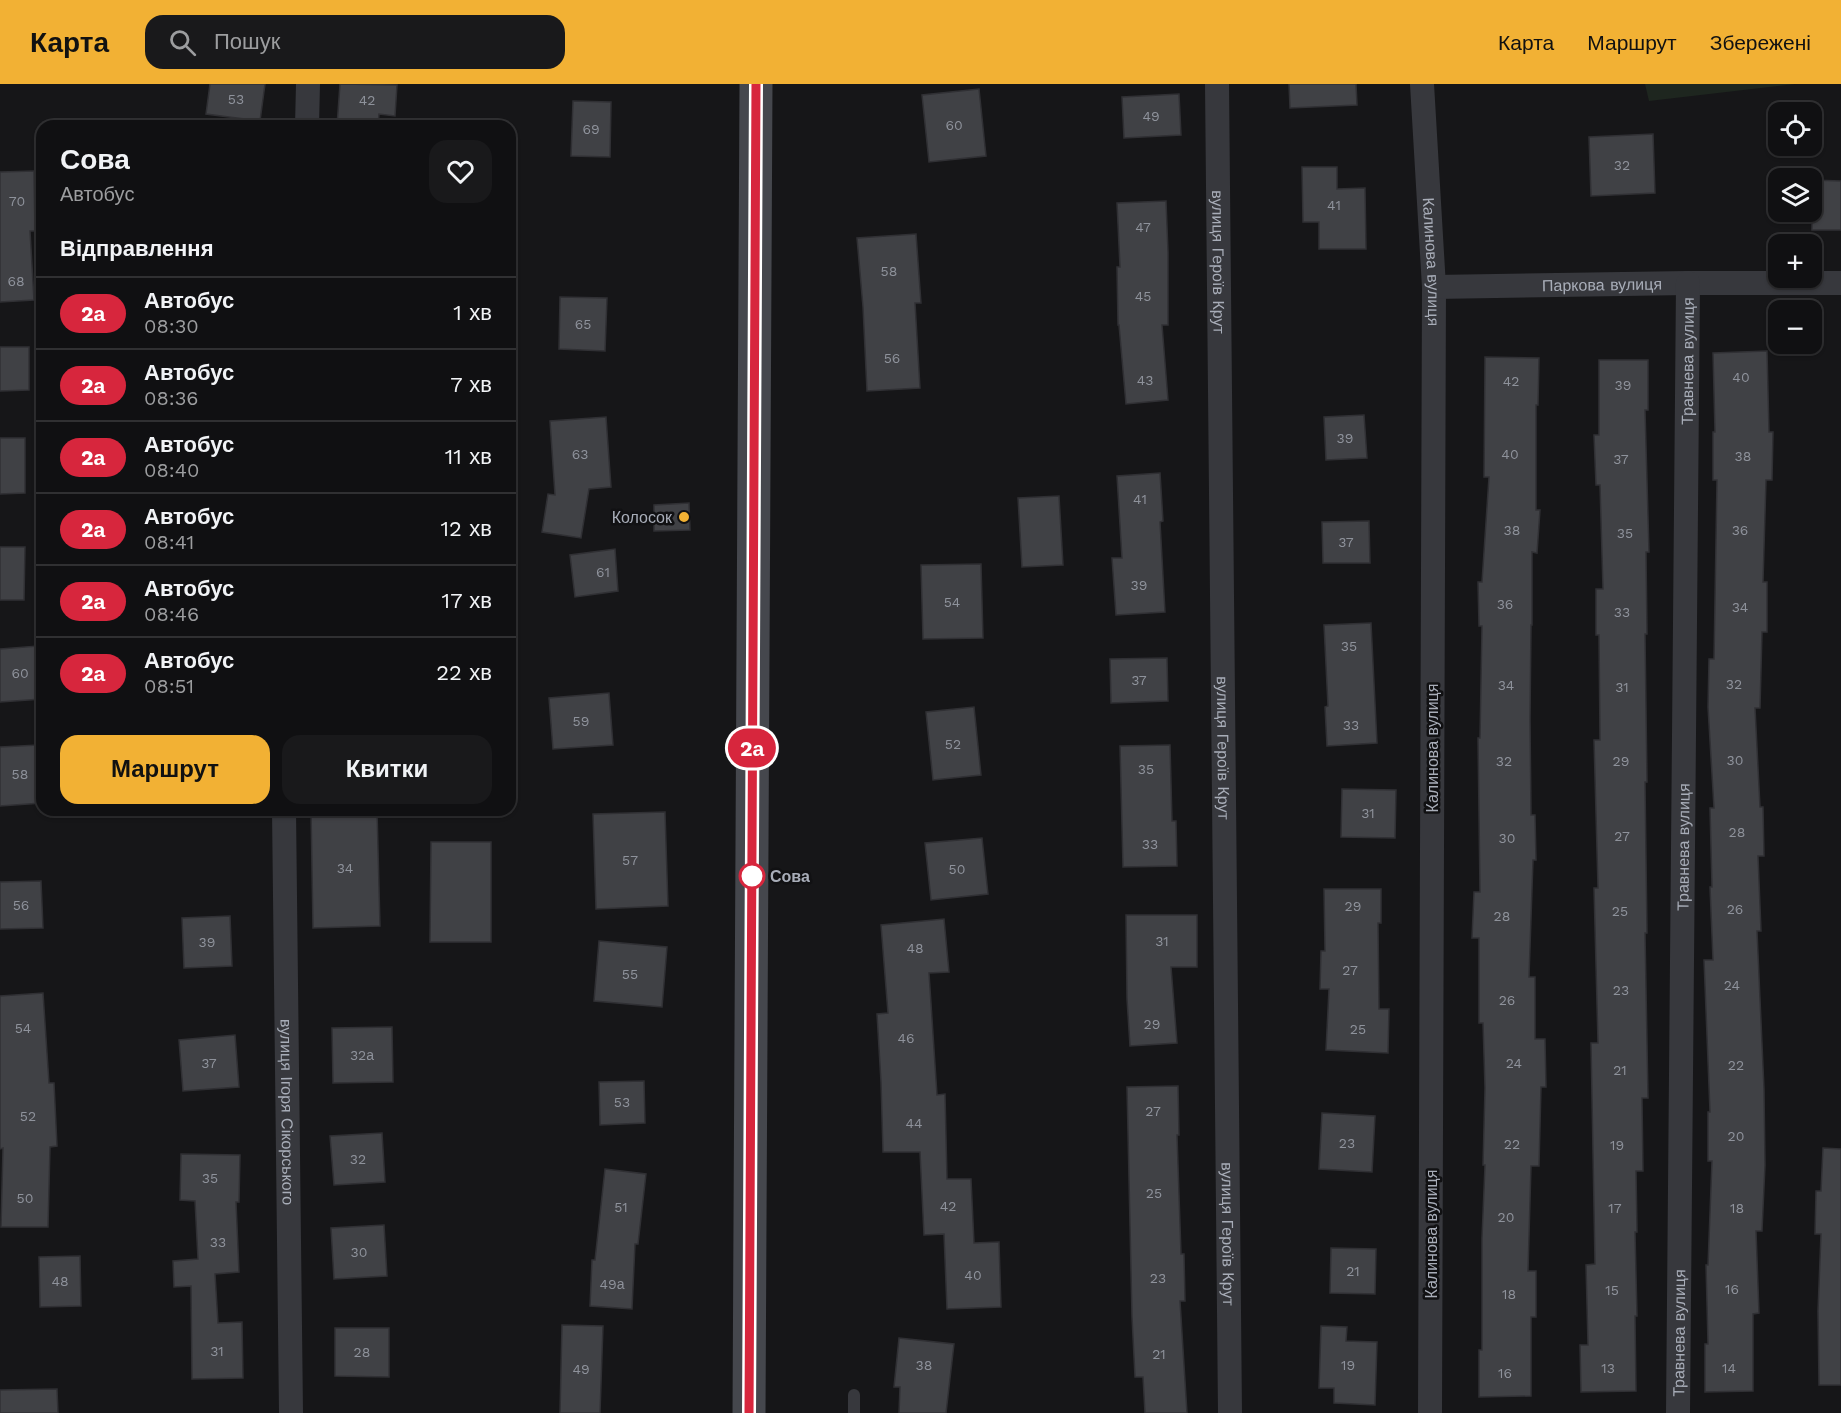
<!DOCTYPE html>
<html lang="uk">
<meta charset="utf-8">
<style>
:root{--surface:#101012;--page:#19191b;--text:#f1f3f6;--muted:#9c9d9f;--line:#303032;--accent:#f2b134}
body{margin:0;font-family:"Work Sans",sans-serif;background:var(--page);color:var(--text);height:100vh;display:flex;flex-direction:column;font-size:22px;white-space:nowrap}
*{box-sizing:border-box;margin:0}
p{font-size:20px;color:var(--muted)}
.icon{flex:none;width:33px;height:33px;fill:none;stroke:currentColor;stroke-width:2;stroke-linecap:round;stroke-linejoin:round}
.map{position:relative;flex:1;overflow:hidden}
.details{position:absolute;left:36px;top:36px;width:480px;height:696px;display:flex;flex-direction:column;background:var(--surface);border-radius:18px;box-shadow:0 2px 4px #0004,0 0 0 2px var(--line)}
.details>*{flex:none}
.badge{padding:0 12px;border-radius:20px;font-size:21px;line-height:39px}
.controls{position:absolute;left:1768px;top:18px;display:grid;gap:12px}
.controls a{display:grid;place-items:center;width:54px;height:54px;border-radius:12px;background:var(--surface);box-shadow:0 2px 4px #0004,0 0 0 2px var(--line);font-size:30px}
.map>.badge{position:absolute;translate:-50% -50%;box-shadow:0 0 0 3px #fff}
h2{padding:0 24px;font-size:22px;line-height:54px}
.round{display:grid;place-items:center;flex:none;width:63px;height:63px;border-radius:18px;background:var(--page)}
.head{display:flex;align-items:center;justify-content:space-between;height:102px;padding:0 24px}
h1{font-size:28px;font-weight:600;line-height:45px}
.primary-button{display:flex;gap:12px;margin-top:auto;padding:12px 24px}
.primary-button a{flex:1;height:69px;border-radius:18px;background:var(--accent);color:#111;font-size:24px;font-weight:600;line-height:69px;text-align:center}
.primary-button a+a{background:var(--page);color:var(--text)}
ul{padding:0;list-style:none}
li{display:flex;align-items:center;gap:18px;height:72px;padding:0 24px;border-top:2px solid var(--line)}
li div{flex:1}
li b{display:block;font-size:22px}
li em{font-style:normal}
li .badge{min-width:66px;font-weight:700;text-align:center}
header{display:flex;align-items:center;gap:36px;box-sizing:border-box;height:84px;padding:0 30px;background:var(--accent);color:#111}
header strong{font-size:28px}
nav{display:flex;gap:33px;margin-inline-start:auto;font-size:21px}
.search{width:420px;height:54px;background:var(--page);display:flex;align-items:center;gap:15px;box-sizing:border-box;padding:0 21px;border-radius:18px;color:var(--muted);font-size:22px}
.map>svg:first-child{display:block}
.green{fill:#1e261f}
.building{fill:#404145;stroke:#303034;stroke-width:1.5}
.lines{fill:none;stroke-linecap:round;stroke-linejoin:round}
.service{stroke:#37383d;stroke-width:12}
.minor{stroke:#37383d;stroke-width:24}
.secondary{stroke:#45474d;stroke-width:33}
.line-casing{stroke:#fff;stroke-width:14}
.line{stroke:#d7263d;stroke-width:9}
.poi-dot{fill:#f2b134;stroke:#111113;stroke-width:2}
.stop-dot{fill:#fff;stroke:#d7263d;stroke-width:3}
.labels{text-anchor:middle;stroke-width:5;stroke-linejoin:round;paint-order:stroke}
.number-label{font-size:14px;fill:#8e929b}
.street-label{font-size:16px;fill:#a8adb8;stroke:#111113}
.poi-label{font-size:16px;fill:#a8adb8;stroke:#111113;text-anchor:end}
.stop-label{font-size:16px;font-weight:bold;fill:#a8adb8;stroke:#111113;text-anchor:start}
</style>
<header>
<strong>Карта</strong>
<div class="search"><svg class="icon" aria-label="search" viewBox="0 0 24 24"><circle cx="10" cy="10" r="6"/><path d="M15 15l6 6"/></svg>Пошук</div>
<nav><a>Карта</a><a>Маршрут</a><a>Збережені</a></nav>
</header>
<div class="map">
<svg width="1841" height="1329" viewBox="0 0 1841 1329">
<rect width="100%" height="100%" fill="#161618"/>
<polygon class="green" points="1645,0 1795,0 1649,17"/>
<g class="building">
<polygon points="210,0 265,0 260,37 206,30"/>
<polygon points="340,0 397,1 395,32 379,30 378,42 337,42"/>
<polygon points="1289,0 1356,0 1357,21 1290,24"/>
<polygon points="979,5 986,72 929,78 922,11"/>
<polygon points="1179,10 1181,51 1124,54 1122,13"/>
<polygon points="573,17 611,18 610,73 571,72"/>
<polygon points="1653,50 1655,109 1591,112 1589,53"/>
<polygon points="1302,83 1337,83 1337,105 1365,104 1366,165 1319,165 1319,138 1303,138"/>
<polygon points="34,87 35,147 30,147 34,216 0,218 0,88"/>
<polygon points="1812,96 1841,97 1841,146 1812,146"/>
<polygon points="1166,117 1168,168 1168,241 1162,241 1168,316 1126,320 1119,241 1118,241 1117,183 1120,183 1117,119"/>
<polygon points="916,150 921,219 915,219 920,304 867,307 863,223 857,154"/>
<polygon points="560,213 607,214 605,267 559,265"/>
<polygon points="0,263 29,263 29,306 0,307"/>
<polygon points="1767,267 1769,348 1773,348 1772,396 1766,396 1763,498 1767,498 1767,548 1762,548 1760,624 1755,624 1760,723 1763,723 1764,772 1758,772 1761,847 1757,847 1764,1005 1765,1081 1762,1147 1756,1147 1759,1229 1753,1230 1753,1307 1705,1308 1705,1260 1708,1260 1706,1181 1708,1181 1712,1077 1708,1077 1708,1028 1710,1028 1704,876 1713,876 1710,803 1712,803 1710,724 1714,724 1708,623 1709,575 1714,575 1717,396 1713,396 1713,348 1715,348 1713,269"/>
<polygon points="1485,273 1539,274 1538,321 1536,321 1536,426 1540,426 1537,469 1532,468 1532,541 1531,541 1530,635 1531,731 1535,731 1536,776 1533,776 1529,893 1535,893 1535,955 1545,955 1546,1003 1541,1003 1539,1082 1531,1082 1528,1187 1536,1187 1536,1233 1531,1233 1531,1312 1479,1313 1479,1266 1482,1266 1482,1154 1485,1081 1483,1081 1485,1004 1483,939 1479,939 1479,854 1472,854 1474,808 1480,808 1478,654 1480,654 1482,542 1479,542 1478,498 1482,498 1489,393 1484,393"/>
<polygon points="1599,276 1648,276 1648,326 1645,326 1649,468 1646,468 1647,550 1645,550 1647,698 1645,698 1647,849 1645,849 1648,1014 1642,1014 1643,1087 1636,1087 1637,1148 1635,1148 1637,1232 1635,1232 1636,1307 1581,1308 1580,1261 1588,1261 1586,1181 1595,1180 1591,959 1598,959 1594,804 1598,804 1594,656 1600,656 1599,551 1596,551 1596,505 1603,505 1600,401 1596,401 1594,351 1599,351"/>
<polygon points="1364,331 1367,374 1326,376 1324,333"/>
<polygon points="606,333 611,403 589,405 581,454 542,448 548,410 555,411 550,337"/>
<polygon points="0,354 25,354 25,409 0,410"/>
<polygon points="1160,389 1163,437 1160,438 1165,528 1116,531 1112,474 1122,474 1117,392"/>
<polygon points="1059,412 1063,481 1022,483 1018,414"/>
<polygon points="689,419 690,446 654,447 654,421"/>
<polygon points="1369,437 1370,479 1323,479 1322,438"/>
<polygon points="0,463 25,463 24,516 0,516"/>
<polygon points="615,465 618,507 575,513 570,471"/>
<polygon points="981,480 983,554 923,555 921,481"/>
<polygon points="1371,539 1377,659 1327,662 1325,623 1328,622 1324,541"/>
<polygon points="38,562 42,615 0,618 0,565"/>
<polygon points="1167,574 1168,617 1111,619 1110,575"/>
<polygon points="609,609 613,661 553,665 549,614"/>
<polygon points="974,623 981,691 933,696 926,628"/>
<polygon points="38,661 42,719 0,722 0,663"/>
<polygon points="1170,661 1172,737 1176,737 1177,782 1123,783 1120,662"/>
<polygon points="1342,705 1396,706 1395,754 1341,753"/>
<polygon points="311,726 377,726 380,842 313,844"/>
<polygon points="665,728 668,822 596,825 593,730"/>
<polygon points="982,754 988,810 931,816 925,759"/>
<polygon points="431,758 491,758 491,858 430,858"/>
<polygon points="41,797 43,844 0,845 0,798"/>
<polygon points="1324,805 1381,805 1381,839 1378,839 1379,925 1389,925 1388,969 1326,966 1329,905 1320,905 1321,867 1325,867"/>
<polygon points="1126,831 1197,831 1197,883 1171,883 1177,959 1130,962 1127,915"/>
<polygon points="230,832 232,882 184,884 182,834"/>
<polygon points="944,835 949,888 929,889 937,1011 945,1010 947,1095 971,1095 974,1159 999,1158 1001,1223 947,1225 944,1150 924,1151 920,1068 883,1068 881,998 877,930 888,929 881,841"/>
<polygon points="599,857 667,863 662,923 594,917"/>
<polygon points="43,909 49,999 54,999 57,1062 50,1063 48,1143 1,1143 3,1064 0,1065 0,912"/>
<polygon points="392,943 393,998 333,999 332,944"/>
<polygon points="235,951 239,1003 183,1007 179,956"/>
<polygon points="644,997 645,1039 600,1041 599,998"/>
<polygon points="1178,1002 1179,1051 1177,1051 1181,1170 1184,1170 1185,1217 1180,1217 1187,1329 1145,1329 1143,1293 1135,1293 1132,1233 1127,1003"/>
<polygon points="1322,1029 1375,1032 1372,1088 1319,1085"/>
<polygon points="382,1049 385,1098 334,1101 330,1052"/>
<polygon points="1823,1064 1841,1065 1841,1301 1819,1301 1818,1227 1821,1150 1815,1150 1816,1107 1821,1107"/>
<polygon points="181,1070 240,1071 239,1118 236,1118 239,1188 215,1190 218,1239 242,1238 243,1294 192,1295 191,1202 174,1203 173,1177 198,1175 195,1117 180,1116"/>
<polygon points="605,1085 646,1090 638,1160 635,1160 632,1225 590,1222 592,1176 595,1176"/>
<polygon points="384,1141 387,1192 334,1195 331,1144"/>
<polygon points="1331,1164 1376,1165 1375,1210 1330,1209"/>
<polygon points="80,1172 81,1222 40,1223 39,1173"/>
<polygon points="562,1241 603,1242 600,1329 560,1329"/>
<polygon points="1321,1242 1347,1243 1346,1257 1377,1258 1375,1321 1334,1319 1334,1304 1319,1304"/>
<polygon points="335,1244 389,1244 389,1293 335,1292"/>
<polygon points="899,1254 954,1260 946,1329 899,1329 900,1303 894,1303"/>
<polygon points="57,1305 58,1329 0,1329 0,1306"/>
</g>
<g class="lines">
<polyline class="service" points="854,1311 854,1329"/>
<g class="minor">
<path id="s1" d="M1217 0 1230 1329"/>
<path id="s2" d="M1422 0 1434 203 1430 1329"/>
<polyline points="307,42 308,0"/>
<path id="s3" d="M1434 203 1688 199H1841"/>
<path id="s4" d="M284 726 291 1329"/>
<path id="s5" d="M1678 1329 1688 199"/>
</g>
<polyline class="secondary" points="749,1329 756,0"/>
</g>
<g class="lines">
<g class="line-casing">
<polyline id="line" points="749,1329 756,0"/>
</g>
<use href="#line" class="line"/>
</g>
<circle class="poi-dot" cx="684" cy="433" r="6"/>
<circle class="stop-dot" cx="752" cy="792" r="12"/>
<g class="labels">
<g class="number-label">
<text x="236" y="20">53</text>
<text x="367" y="21">42</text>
<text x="1151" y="37">49</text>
<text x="954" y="46">60</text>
<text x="591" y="50">69</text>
<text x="1622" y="86">32</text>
<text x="17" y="122">70</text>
<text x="1334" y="126">41</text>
<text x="1143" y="148">47</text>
<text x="889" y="192">58</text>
<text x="16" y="202">68</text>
<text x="1143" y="217">45</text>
<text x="583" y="245">65</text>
<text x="892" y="279">56</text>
<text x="1741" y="298">40</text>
<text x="1145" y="301">43</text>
<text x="1511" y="302">42</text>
<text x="1623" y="306">39</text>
<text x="1345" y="359">39</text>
<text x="580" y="375">63</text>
<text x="1510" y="375">40</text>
<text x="1743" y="377">38</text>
<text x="1621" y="380">37</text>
<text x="1140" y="420">41</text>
<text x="1512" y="451">38</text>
<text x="1740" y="451">36</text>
<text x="1625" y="454">35</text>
<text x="1346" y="463">37</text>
<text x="603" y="493">61</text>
<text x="1139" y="506">39</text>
<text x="952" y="523">54</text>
<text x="1505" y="525">36</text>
<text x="1740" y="528">34</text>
<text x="1622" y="533">33</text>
<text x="1349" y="567">35</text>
<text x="20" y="594">60</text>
<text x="1139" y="601">37</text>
<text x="1734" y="605">32</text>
<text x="1506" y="606">34</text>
<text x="1622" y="608">31</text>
<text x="581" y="642">59</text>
<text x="1351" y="646">33</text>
<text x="953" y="665">52</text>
<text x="1735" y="681">30</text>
<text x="1504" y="682">32</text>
<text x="1621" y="682">29</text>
<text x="1146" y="690">35</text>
<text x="20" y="695">58</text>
<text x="1368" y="734">31</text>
<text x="1737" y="753">28</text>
<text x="1622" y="757">27</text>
<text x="1507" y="759">30</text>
<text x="1150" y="765">33</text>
<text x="630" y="781">57</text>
<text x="345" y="789">34</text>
<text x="957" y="790">50</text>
<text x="21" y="826">56</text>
<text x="1353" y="827">29</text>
<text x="1735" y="830">26</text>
<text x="1620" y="832">25</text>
<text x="1502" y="837">28</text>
<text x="1162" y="862">31</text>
<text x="207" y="863">39</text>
<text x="915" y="869">48</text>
<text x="1350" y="891">27</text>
<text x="630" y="895">55</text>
<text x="1732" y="906">24</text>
<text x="1621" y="911">23</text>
<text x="1507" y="921">26</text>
<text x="1152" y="945">29</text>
<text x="23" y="949">54</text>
<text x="1358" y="950">25</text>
<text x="906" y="959">46</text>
<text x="362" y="976">32а</text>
<text x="209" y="984">37</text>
<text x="1514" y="984">24</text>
<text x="1736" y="986">22</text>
<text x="1620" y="991">21</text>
<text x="622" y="1023">53</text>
<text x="1153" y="1032">27</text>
<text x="28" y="1037">52</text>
<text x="914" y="1044">44</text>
<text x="1736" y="1057">20</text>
<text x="1347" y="1064">23</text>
<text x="1512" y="1065">22</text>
<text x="1617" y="1066">19</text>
<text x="358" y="1080">32</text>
<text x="210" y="1099">35</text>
<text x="1154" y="1114">25</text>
<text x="25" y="1119">50</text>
<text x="948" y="1127">42</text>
<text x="621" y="1128">51</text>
<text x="1615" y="1129">17</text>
<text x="1737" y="1129">18</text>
<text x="1506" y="1138">20</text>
<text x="218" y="1163">33</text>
<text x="359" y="1173">30</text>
<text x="1353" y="1192">21</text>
<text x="973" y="1196">40</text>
<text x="1158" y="1199">23</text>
<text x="60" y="1202">48</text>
<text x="612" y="1205">49а</text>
<text x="1732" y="1210">16</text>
<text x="1612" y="1211">15</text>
<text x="1509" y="1215">18</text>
<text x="217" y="1272">31</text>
<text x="362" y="1273">28</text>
<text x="1159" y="1275">21</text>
<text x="924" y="1286">38</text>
<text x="1348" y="1286">19</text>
<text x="1608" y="1289">13</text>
<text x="1729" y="1289">14</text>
<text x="581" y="1290">49</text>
<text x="1505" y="1294">16</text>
</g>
<g class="street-label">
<text dy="6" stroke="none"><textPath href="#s2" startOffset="178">Калинова вулиця</textPath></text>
<text dy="6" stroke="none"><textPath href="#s1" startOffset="178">вулиця Героїв Крут</textPath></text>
<text dy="6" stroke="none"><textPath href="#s3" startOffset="168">Паркова вулиця</textPath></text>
<text dy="6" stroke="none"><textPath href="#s5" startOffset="1052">Травнева вулиця</textPath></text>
<text dy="6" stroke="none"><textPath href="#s1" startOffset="664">вулиця Героїв Крут</textPath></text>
<text transform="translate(1432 664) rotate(-90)" y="6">Калинова вулиця</text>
<text dy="6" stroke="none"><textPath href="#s5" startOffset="566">Травнева вулиця</textPath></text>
<text dy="6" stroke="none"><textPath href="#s4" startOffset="302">вулиця Ігоря Сікорського</textPath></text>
<text dy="6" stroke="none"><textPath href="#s1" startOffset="1150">вулиця Героїв Крут</textPath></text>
<text transform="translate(1431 1150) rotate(-90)" y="6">Калинова вулиця</text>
<text dy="6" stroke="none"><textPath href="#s5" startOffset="80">Травнева вулиця</textPath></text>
</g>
<g class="poi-label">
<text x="672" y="439">Колосок</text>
</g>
<g class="stop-label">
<text x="770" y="798">Сова</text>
</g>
</g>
</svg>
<div class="controls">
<a><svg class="icon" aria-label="locate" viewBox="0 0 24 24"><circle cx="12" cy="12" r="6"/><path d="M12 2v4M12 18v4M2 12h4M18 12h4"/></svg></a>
<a><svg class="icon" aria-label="layers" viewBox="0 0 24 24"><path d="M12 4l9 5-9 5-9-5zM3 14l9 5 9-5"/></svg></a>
<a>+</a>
<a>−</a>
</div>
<b class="badge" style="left:752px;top:664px;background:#d7263d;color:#fff">2а</b>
<section class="details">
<div class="head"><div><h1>Сова</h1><p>Автобус</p></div><a class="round"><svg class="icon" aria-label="heart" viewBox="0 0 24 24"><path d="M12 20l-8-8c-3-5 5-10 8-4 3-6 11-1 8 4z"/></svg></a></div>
<h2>Відправлення</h2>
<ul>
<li><span class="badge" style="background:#d7263d;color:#fff">2а</span><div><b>Автобус</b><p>08:30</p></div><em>1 хв</em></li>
<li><span class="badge" style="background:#d7263d;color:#fff">2а</span><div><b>Автобус</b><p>08:36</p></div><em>7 хв</em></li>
<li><span class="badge" style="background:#d7263d;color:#fff">2а</span><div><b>Автобус</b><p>08:40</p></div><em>11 хв</em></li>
<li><span class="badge" style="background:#d7263d;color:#fff">2а</span><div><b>Автобус</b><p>08:41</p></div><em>12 хв</em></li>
<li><span class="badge" style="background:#d7263d;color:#fff">2а</span><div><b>Автобус</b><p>08:46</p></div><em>17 хв</em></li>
<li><span class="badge" style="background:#d7263d;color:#fff">2а</span><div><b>Автобус</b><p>08:51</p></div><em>22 хв</em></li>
</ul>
<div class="primary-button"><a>Маршрут</a><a>Квитки</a></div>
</section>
</div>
